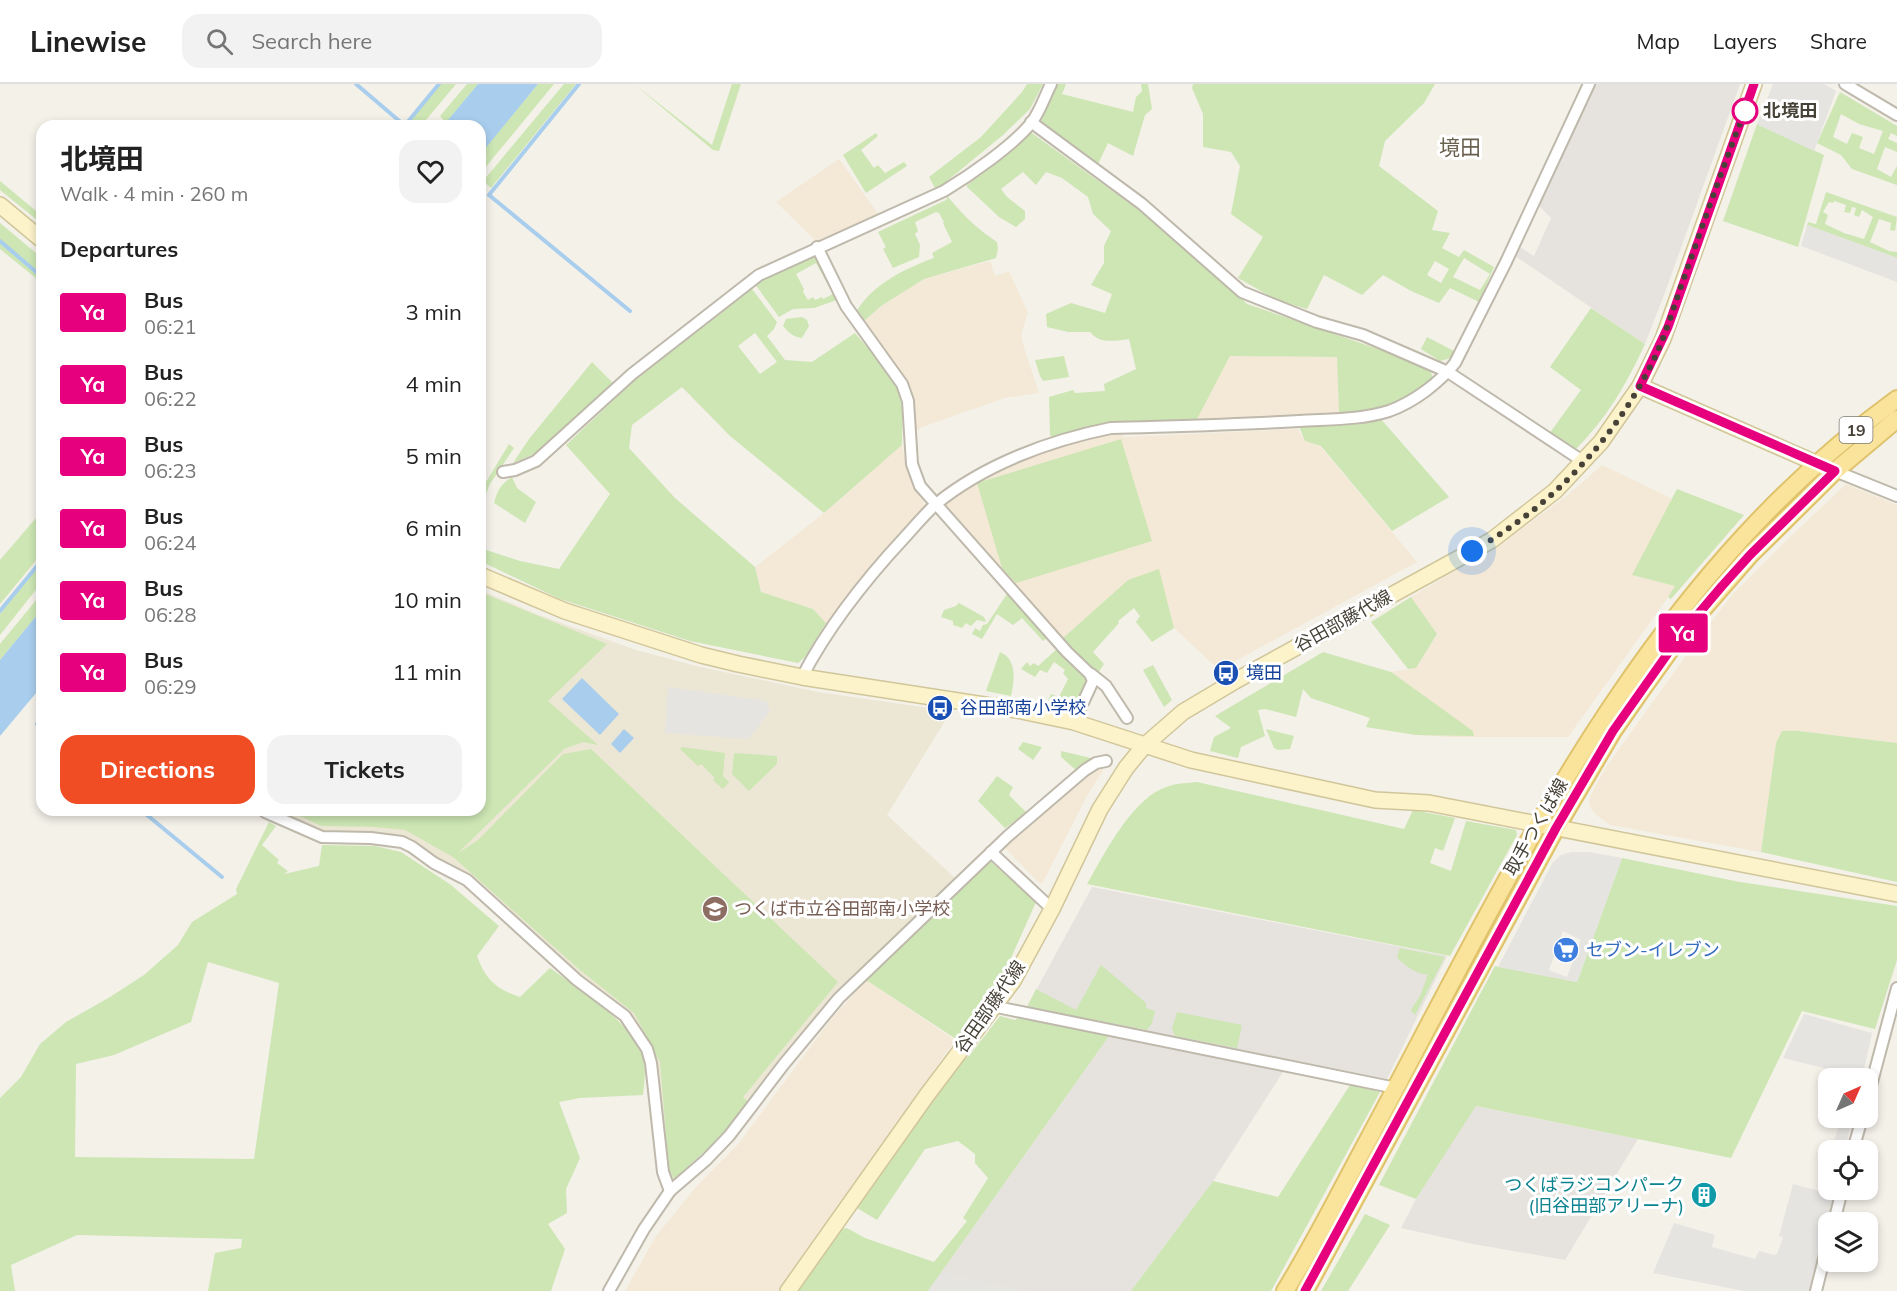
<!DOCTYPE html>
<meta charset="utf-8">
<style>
:root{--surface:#fff;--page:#f2f2f2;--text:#222;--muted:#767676;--line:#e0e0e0;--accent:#f04d24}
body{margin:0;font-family:Mulish,"Noto Sans JP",sans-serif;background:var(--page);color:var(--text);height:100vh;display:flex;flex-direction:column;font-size:22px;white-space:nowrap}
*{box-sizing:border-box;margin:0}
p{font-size:20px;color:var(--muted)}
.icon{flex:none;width:33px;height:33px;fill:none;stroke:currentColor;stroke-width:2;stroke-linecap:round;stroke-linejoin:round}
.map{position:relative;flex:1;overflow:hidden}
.sheet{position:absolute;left:36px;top:36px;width:450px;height:696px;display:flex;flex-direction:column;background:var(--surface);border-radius:18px;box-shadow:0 3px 9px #0003}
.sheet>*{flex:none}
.badge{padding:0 12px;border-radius:4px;font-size:21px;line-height:39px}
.needle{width:39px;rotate:45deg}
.tools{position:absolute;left:1818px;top:984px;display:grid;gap:12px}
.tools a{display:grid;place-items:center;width:60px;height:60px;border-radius:12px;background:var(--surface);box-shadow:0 3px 9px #0003;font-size:30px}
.you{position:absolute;width:30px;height:30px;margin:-15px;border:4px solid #fff;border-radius:50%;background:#1a73e8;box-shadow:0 0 0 9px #1a73e833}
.map>.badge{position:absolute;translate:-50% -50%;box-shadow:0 0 0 3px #fff}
h2{padding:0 24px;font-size:22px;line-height:54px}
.round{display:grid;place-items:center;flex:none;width:63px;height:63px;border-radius:18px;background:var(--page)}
.head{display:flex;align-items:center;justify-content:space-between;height:102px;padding:0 24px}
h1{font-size:28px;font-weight:700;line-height:45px}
.button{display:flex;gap:12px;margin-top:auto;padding:12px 24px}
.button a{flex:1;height:69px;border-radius:18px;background:var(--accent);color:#fff;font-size:24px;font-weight:700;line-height:69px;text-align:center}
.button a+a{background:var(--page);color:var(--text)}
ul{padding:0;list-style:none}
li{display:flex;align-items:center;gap:18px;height:72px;padding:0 24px}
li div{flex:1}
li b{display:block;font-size:22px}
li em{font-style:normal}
li .badge{min-width:66px;font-weight:700;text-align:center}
header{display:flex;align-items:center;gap:36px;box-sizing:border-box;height:84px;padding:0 30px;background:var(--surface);border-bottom:2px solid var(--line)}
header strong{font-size:28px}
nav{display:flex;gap:33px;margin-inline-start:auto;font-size:21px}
.search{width:420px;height:54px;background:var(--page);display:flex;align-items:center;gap:15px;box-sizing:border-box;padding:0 21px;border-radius:18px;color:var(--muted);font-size:22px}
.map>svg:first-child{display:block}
.commercial{fill:#f4e9d6}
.industrial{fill:#e6e3de}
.education{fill:#ece7d4}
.green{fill:#cde6b4;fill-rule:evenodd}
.parking{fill:#e5e4e1;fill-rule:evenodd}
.water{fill:#a9ceed}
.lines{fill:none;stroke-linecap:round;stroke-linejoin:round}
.stream{stroke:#a9ceed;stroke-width:4}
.street-casing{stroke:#bfb9ac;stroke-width:14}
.secondary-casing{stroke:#d1c69a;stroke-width:18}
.primary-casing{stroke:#dfc26c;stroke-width:20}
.street{stroke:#fff;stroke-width:10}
.secondary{stroke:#fcf3cb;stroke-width:15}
.primary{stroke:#fae49c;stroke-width:16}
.line-casing{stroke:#fff;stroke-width:14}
.line{stroke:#e6007e;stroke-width:9}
.walk{stroke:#474238;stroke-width:6;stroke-dasharray:0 10.8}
.stop-dot{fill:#fff;stroke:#e6007e;stroke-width:3}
.labels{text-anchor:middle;stroke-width:6;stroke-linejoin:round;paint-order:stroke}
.shield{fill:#fff;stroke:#7e7b74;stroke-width:1.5}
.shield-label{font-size:16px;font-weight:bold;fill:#474238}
.stop-label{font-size:18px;font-weight:bold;fill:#474238;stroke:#fff;text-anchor:start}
.street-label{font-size:18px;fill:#474238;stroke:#fff}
.transit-label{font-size:18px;fill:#164399;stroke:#fff;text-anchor:start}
.education-label{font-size:18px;fill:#785e54;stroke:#fff;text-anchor:start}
.shop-label{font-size:18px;fill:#366cbe;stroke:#fff;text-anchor:start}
.culture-label{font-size:18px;fill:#0d838f;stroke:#fff;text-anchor:end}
.quarter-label{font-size:21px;fill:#6a604f;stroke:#fff}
</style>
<header>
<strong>Linewise</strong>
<div class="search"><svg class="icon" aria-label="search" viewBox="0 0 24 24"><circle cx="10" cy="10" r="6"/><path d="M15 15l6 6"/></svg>Search here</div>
<nav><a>Map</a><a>Layers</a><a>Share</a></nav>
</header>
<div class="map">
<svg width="1897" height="1207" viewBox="0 0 1897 1207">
<rect width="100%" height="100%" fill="#f4f1e9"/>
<g class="commercial">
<polygon points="839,75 878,130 816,157 776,118"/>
<polygon points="990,177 995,192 1009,187 1028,229 1021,251 1024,263 1039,309 1005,314 922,343 914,348 912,311 908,301 863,238 881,222 924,195"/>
<polygon points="1230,272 1338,273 1339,329 1196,337"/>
<polygon points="1298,345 1305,357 1320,362 1417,478 1219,586 1174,544 1159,486 1128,496 1062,555 942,422 944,417 979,395 1040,368 1082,356 1120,348 1124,353"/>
<polygon points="902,361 908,388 925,421 922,427 864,490 835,529 826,539 813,525 761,508 755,483 824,429"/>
<polygon points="1602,381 1673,415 1633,491 1676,502 1568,653 1449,653 1416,651 1366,643 1391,588 1416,584 1437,551 1411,513 1504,458 1569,410"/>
<polygon points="1846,400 1897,421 1897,659 1799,647 1782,647 1776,659 1761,768 1610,741 1599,733 1591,725 1589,717 1594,704 1609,679 1695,559 1732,511 1788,455"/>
<polygon points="1098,683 1103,684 1103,687 1087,712 1042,800 1038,798 1004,763"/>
<polygon points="866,896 955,956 779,1207 625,1207 656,1152 696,1103 739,1059 829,938"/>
</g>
<g class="industrial">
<polygon points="1595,0 1740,0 1664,211 1645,260 1515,172 1520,163 1534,172 1551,134 1539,122"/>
<polygon points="1092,803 1447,872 1387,995 1027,923"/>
<polygon points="1109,952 1283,988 1213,1097 1131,1207 928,1207"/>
<polygon points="1475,1022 1638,1055 1565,1176 1473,1160 1401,1144 1416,1115"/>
</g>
<polygon class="education" points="480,506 539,531 636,566 696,582 818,608 936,625 950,629 887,731 955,794 847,899 815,933 777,979 724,1050 674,1095 669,1086 657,976 630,928 576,889 470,792 415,760 402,753 369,748 323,747 277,726 480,726"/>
<g class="green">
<polygon points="440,0 456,0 421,42 413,42 408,38"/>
<polygon points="467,0 478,0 446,39 440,32"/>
<polygon points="538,0 554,0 480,90 480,84 487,74 480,70"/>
<polygon points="564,0 576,0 491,104 483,97"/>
<polygon points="634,0 712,61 732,0 741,0 719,67 713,66"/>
<polygon points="1027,0 1043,0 1030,25 1003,51 936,106 929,93 981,53 1022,8"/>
<polygon points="1056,0 1066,0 1062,10 1133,28 1136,13 1142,7 1141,0 1148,0 1152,25 1145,31 1133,72 1108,59 1098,80 1056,52 1038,36"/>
<path d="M1193 0H1435L1424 19 1385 57 1379 82 1438 127 1432 146 1450 149 1442 164 1459 173 1464 166 1494 183 1479 218 1450 204 1439 219 1411 207 1383 191 1362 211 1324 191 1307 225 1277 216 1238 194 1263 153 1231 130 1240 82 1231 68 1203 63V30L1192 4ZM1464 174 1490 190 1480 206 1453 193ZM1435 177 1449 185 1441 199 1427 191Z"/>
<path d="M1840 8 1897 42V52L1891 49 1888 55 1897 59V68L1885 63 1877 85 1891 93 1897 82V101L1852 85 1841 71 1817 59ZM1841 30 1859 40 1883 47 1874 70 1859 64 1863 53 1852 49 1847 60 1833 53Z"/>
<polygon points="1757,40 1824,71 1798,163 1723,137"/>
<path d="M1029 47 1140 127 1198 173 1247 220 1381 266 1430 286 1433 294C1404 321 1377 325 1339 329L1337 273 1230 272 1196 337 1052 354 1050 351 1049 313 1073 306 1075 309 1105 307 1104 300 1136 285 1129 255C1115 257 1099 260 1090 248H1068L1047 243 1046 230 1071 219 1105 229 1112 210 1091 201 1104 179V162L1111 147 1093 130 1088 113 1062 94 1046 88 1036 101 1023 88 1001 105 1007 113 1025 127V135L1016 143 999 133 966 102 989 84Z"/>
<polygon points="876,49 878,52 861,66 874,84 878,81 885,89 904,78 907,82 866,109 843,71"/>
<polygon points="0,97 42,132 42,140 0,106"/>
<path d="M1826 108 1897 133 1895 147 1890 146 1891 139 1879 135 1870 158 1889 167 1897 168V174L1807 141 1808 138 1816 140ZM1834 117 1846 121 1844 128 1850 129 1852 123 1856 124 1854 131 1859 133 1862 126 1873 133 1864 155 1844 149 1825 140 1828 131 1823 128 1829 118 1833 119Z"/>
<path d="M948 113C963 131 977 145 997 158L998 164 996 174 924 195 881 222 863 238 856 228C873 200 904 185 934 174L932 169 952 158 943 139 944 138 939 129 936 128 915 138 918 147 915 150 920 161 919 173 893 184 883 165 886 163 878 148 946 116Z"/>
<polygon points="0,139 42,174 42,199 0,165"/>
<path d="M809 170 816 173 837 216 814 224 793 225 779 233 755 200ZM816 179 833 210 823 215 822 213 815 216 813 213 808 216 803 208 804 205 796 190Z"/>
<path d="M752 205 777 238 774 245 767 252 785 276 812 278 855 249C869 266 892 289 899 310 904 325 902 344 902 361L824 429 730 352 682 303 632 341 629 364 675 414 755 483 761 508 813 525 826 539 805 573 798 579 690 557 560 515 480 477V464L520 477 559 485 610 410 566 361 635 296ZM755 249 777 278 760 290 738 262Z"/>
<path d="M1591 224 1645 260C1626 301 1607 334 1575 366L1549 350 1581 306 1550 283Z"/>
<path d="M802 233 807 236 809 242 802 254C793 253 789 249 783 242L786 235Z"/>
<polygon points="1427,253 1454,267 1451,274 1440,277 1421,265"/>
<polygon points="1064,272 1069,293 1043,297 1040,292 1035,276"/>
<polygon points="592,278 613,299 536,369 513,379 529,355"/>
<polygon points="1380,334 1449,413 1392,447 1321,362 1305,357 1298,340"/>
<polygon points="1121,355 1152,457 1016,499 1002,484 977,399"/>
<polygon points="509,360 514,364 490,400 480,424 480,408"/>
<path d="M512 393 517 404 536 418 525 439 494 419C497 407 501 400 512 393Z"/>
<polygon points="1677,405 1744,431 1671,515 1668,513 1675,502 1632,491"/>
<polygon points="42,427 42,469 0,520 0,476"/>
<polygon points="42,478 42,498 0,551 0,530"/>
<polygon points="1159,485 1174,544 1152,558 1136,538 1140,532 1134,524 1118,537 1119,539 1093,568 1104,580 1098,589 1062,555 1128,496"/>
<polygon points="480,508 607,560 548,617 598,661 583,658 564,665 457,770 478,756 563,670 591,665 838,898 743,1013 747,1017 724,1050 674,1095 669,1086 660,978 634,929 580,886 453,773 405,746 374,743 321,742 288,726 480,726"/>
<polygon points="42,509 42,525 0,576 0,560"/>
<polygon points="1007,510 1047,554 1043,557 1022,534 1013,541 997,530 982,555 972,550 975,544 980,547 983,541 987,540"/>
<polygon points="1411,513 1437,550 1416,584 1408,585 1371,538"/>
<polygon points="959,519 984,533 986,538 977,536 971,542 966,539 962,544 953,541 953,537 941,533 944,526 956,522"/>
<polygon points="1057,565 1075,585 1090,596 1080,621 1048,617 1051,610 1059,613 1068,595 1063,589 1065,586 1054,578 1047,589 1040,586 1035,593 1021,585 1027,578 1030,582 1034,579 1038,582"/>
<path d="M1000 568C1018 576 1014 597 1011 612L986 607Z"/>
<polygon points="1323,568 1391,588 1473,647 1474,652 1416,651 1366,643 1370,634 1311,614 1303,605 1296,633 1265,625 1258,626 1265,652 1241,663 1238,674 1210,667 1214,653 1231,644 1215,632"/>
<polygon points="1153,581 1172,616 1164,623 1143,586"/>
<polygon points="1266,645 1294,652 1290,665 1278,666 1274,664"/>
<polygon points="1782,647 1799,647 1897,659 1897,798 1761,768 1776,659"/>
<polygon points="1023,658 1042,663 1033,676 1018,665"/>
<polygon points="682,663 725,669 723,692 729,698 723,705 713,696 715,694 701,680 698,682 680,665"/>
<polygon points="1061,667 1091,674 1092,675 1077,687 1061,673"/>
<polygon points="734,669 777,672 777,680 749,707 732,690"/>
<polygon points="997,692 1013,703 1009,711 1027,729 1005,744 978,717"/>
<path d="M1197 698 1404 745 1413 726 1455 734 1443 767 1435 764 1430 779 1451 787 1466 737 1516 746 1517 751 1450 872 1087 800C1105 769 1133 712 1169 702 1178 699 1188 699 1197 698Z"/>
<path d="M269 738 276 742 262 761 279 776 277 779 288 787 284 790 319 782 322 761 375 762 401 768 451 801 499 842 477 872C486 896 496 905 520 913L550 884C581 907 635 939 644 978 646 988 644 1001 643 1011L580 1014 559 1018 580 1074 566 1105 567 1129 548 1140 565 1165 551 1207H208L215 1169 241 1164 242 1155 77 1151 11 1181 15 1207H0V1014L21 993 40 960 66 938 110 913 144 891 178 861 192 838 237 810 236 805ZM208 878 279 899 254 1075 75 1073 76 980 114 971 191 938Z"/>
<polygon points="1622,774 1740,798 1897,822 1897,876 1875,945 1802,927 1731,1074 1476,1022 1416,1115 1379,1101 1495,882 1577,898"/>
<polygon points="990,777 1036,818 1003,892 959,957 866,896"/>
<path d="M1400 864 1445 873 1415 931 1411 926 1421 910 1428 890C1418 892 1405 881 1397 874Z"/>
<polygon points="1101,881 1146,919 1146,924 1155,927 1152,939 1147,946 1027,923 1036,905 1076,926"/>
<polygon points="1177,928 1242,941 1237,964 1175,952 1172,944"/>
<polygon points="1000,932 1015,936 1018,934 1109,952 928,1207 797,1207 841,1145 847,1144 865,1154 934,1178 967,1137 963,1134 988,1094 975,1079 975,1070 958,1057 925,1065 877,1136 857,1124 929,1017 961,978 969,972"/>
<polygon points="1350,1001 1380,1008 1271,1207 1131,1207 1213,1097 1278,1113"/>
<polygon points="1365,1130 1390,1141 1348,1207 1321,1207"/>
</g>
<g class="parking">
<polygon points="1773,0 1824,0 1836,7 1814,67 1757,40"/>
<polygon points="1807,141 1897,174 1897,198 1801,162"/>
<polygon points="668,603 767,617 770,628 748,655 665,649"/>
<path d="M1572 768H1590L1622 774 1577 898 1498 883 1553 778 1561 771ZM1563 847 1581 856 1567 893 1549 886Z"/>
<polygon points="1804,930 1872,949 1862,994 1852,994 1852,991 1783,974"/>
<polygon points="1841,1034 1852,1034 1845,1066 1831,1066"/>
<polygon points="1828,1075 1828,1106 1835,1106 1809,1207 1744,1207 1653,1189 1674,1139 1715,1151 1712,1163 1755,1175 1759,1167 1774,1171 1777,1170 1783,1153 1779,1152 1793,1100 1819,1107"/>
<polygon points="942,1188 1030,1207 928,1207"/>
</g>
<g class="water">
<polygon points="478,0 538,0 480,71 480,42 443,42"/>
<polygon points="42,525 42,602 0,652 0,576"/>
<polygon points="582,594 619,630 600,651 562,615"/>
<polygon points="624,645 634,654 620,669 611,660"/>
</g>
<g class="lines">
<g class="stream">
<polyline points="356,0 404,41 408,42"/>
<polyline points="579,0 489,111 630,227"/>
<polyline points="406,40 439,0"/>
<polyline points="0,157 42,193"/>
<polyline points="0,527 42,476"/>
<polyline points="37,640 42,643"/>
<polyline points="141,726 222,793"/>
</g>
<g class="street-casing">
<g id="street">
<polyline points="1845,0 1897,31"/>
<polyline points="1031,38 1142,120 1242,208 1317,238 1363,251 1448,288 1584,378"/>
<polyline points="817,163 846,222 902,300 908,317 912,380 920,402 1067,568 1090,590 1093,597 1074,638"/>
<polyline points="1835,387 1897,412"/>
<path d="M503 388 515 386 536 377 632 290 759 191 944 107C969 92 1014 61 1032 38 1040 27 1045 12 1051 0"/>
<polyline points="1091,590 1106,602 1127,634"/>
<path d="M802 593C829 541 865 496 905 453 915 442 925 430 936 420 985 380 1051 356 1111 344 1174 342 1236 341 1299 337 1328 335 1361 336 1389 327 1414 318 1439 299 1455 279L1506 178 1589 0"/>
<polyline points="265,728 322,753 371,754 402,758 412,763 434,779 467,796 577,896 625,932 647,965 651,979 663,1088 670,1107"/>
<polyline points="991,768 1052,825"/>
<polyline points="992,922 1396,1004"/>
<polyline points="1868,1013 1897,904"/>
<polyline points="1853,1066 1862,1034"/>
<polyline points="1834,1138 1842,1106"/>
<polyline points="609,1207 644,1145 670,1107 706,1076 729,1052 784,980 839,914 1008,752 1085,686 1096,679 1106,677"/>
<polyline points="1816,1207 1828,1159"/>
</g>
</g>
<g class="secondary-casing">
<g id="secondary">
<polyline points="0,121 42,156"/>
<polyline points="1640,302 1827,384"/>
<polyline points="480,491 565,527 701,571 738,580 802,593 1017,626 1074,638 1191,676 1375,716 1429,719 1897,810"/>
<polyline points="788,1207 927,1011 1013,897 1052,825 1100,725 1126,684 1144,662 1183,628 1235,597 1492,456 1555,407 1601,358 1640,302 1663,255 1754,0"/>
</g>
</g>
<g class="primary-casing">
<g id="primary">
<path d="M1285 1207C1315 1159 1340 1108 1367 1058 1513 786 1640 502 1897 315"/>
<polyline points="1305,1207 1556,744 1613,647 1640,608 1683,548 1750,471 1835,387 1897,335"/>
</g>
</g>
<use href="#street" class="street"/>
<use href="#secondary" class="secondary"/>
<use href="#primary" class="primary"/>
</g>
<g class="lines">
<g class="line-casing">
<polyline id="line" points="1305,1207 1556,744 1613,647 1683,548 1722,502 1750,471 1835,387 1640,302 1668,243 1754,0"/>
</g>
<use href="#line" class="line"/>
<path class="walk" d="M1472 467C1547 426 1611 360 1650 283 1665 255 1673 224 1684 194 1704 138 1723 82 1745 27"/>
</g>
<defs>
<g id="bus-disc" transform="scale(1.35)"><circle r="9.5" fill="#1a4fb4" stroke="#fff"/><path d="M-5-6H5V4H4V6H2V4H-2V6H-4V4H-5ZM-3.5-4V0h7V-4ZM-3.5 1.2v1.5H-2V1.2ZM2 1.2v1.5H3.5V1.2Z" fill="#fff"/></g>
<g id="school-disc" transform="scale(1.35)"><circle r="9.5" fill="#8d6e63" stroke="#fff"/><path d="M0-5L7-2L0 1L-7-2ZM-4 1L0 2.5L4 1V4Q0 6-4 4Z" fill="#fff"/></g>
<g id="supermarket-disc" transform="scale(1.35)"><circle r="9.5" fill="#3f7fe0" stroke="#fff"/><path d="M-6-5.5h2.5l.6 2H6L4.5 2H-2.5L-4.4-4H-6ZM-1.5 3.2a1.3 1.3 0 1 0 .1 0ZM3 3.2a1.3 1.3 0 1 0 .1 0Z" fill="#fff"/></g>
<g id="building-disc" transform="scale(1.35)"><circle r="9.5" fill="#0f9aa8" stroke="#fff"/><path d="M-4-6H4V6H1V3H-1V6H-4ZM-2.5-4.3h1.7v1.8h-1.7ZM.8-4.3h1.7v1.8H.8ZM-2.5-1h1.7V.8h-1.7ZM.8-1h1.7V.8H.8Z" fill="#fff"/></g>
</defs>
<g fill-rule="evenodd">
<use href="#bus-disc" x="1226" y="589"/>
<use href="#bus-disc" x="940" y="624"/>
<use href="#school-disc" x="715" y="825"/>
<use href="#supermarket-disc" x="1566" y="866"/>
<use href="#building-disc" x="1704" y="1111"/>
</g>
<circle class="stop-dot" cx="1745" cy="27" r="12"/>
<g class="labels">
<rect class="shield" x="1839.5" y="333" width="33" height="26" rx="4.5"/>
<g class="shield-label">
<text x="1856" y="352">19</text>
</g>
<g class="stop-label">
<text x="1763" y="33">北境田</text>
</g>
<g class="street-label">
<text transform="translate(1343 537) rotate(-29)" y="6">谷田部藤代線</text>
<text transform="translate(1536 743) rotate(-60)" y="6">取手つくば線</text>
<text transform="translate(990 923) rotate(-55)" y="6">谷田部藤代線</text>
</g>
<g class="transit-label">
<text x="1246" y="595">境田</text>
<text x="960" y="630">谷田部南小学校</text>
</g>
<g class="education-label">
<text x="734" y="831">つくば市立谷田部南小学校</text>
</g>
<g class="shop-label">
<text x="1586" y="872">セブン-イレブン</text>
</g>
<g class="culture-label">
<text x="1684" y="1107">つくばラジコンパーク<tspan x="1684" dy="21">(旧谷田部アリーナ)</tspan></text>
</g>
<g class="quarter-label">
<text x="1460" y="71">境田</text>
</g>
</g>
</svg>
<div class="tools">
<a><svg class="needle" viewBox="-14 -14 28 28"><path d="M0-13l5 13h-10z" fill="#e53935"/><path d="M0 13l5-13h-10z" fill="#767676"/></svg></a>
<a><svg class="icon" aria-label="locate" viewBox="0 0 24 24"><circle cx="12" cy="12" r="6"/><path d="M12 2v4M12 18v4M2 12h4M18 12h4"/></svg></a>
<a><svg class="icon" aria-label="layers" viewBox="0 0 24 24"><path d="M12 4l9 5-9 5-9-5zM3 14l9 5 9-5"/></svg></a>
</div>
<div class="you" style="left:1472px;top:467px"></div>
<b class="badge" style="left:1683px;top:549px;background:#e6007e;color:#fff">Ya</b>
<section class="sheet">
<div class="head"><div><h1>北境田</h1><p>Walk · 4 min · 260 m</p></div><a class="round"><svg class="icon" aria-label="heart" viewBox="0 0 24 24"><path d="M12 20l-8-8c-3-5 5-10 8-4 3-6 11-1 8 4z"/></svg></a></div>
<h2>Departures</h2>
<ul>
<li><span class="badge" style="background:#e6007e;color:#fff">Ya</span><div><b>Bus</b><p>06:21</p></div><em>3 min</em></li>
<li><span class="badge" style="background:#e6007e;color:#fff">Ya</span><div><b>Bus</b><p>06:22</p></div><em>4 min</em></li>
<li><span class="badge" style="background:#e6007e;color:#fff">Ya</span><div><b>Bus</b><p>06:23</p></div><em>5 min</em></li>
<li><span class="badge" style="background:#e6007e;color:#fff">Ya</span><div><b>Bus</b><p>06:24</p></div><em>6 min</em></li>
<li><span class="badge" style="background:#e6007e;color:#fff">Ya</span><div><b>Bus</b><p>06:28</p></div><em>10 min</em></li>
<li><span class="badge" style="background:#e6007e;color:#fff">Ya</span><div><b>Bus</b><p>06:29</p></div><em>11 min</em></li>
</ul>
<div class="button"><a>Directions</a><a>Tickets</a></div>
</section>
</div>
